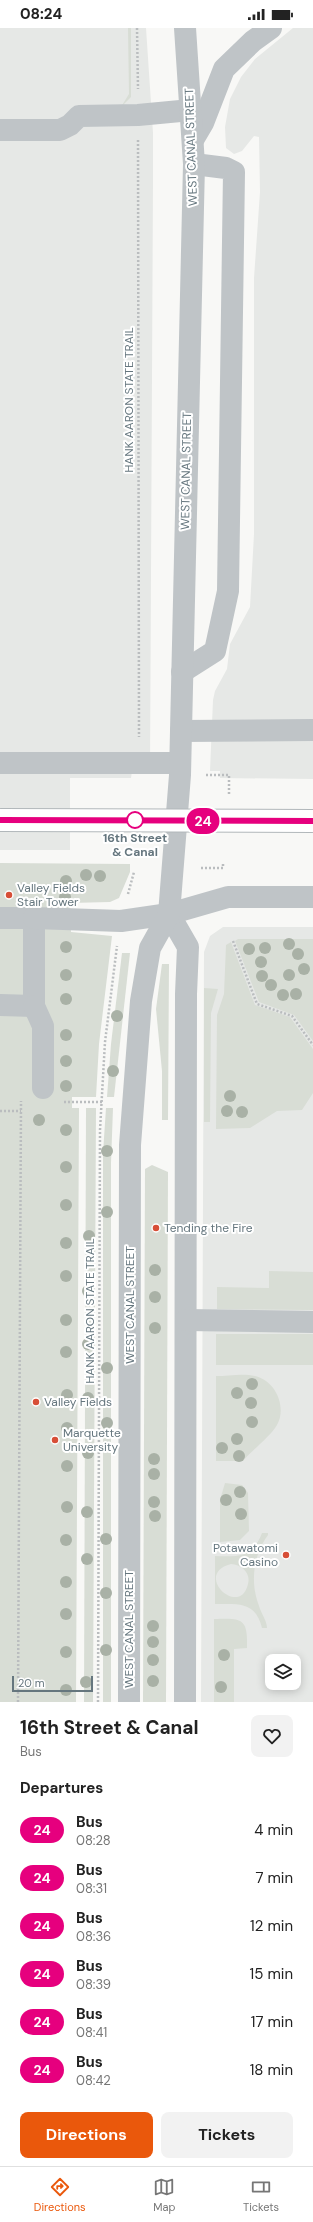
<!DOCTYPE html>
<style>
:root{--surface:#fff;--page:#f2f2f2;--text:#222;--muted:#767676;--line:#e0e0e0;--accent:#ea580c}
body{margin:0;font-family:"DM Sans",sans-serif;background:var(--page);color:var(--text);height:100vh;display:flex;flex-direction:column;font-size:15px;white-space:nowrap}
*{box-sizing:border-box;margin:0}
p{font-size:13px;color:var(--muted)}
.icon{flex:none;width:22px;height:22px;fill:none;stroke:currentColor;stroke-width:2;stroke-linecap:round;stroke-linejoin:round}
.map{position:relative;height:1674px;overflow:hidden}
.drawer{display:flex;flex-direction:column;background:var(--surface);flex:1}
.drawer>*{flex:none}
.badge{padding:0 8px;border-radius:13px;font-size:14px;line-height:26px}
.tools{position:absolute;left:265px;top:1626px;display:grid;gap:8px}
.tools a{display:grid;place-items:center;width:36px;height:36px;border-radius:8px;background:var(--surface);box-shadow:0 2px 10px #0003;font-size:20px}
.scale{position:absolute;left:12px;bottom:10px;width:81px;box-sizing:border-box;padding-left:4px;border:2px solid #65767e;border-top:0;font-size:11px;line-height:14px;white-space:nowrap;color:#65767e;-webkit-text-stroke:3px #fff;paint-order:stroke}
.map>.badge{position:absolute;translate:-50% -50%;box-shadow:0 0 0 2px #fff}
h2{padding:0 20px;font-size:15px;line-height:36px}
.round{display:grid;place-items:center;flex:none;width:42px;height:42px;border-radius:8px;background:var(--page)}
.head{display:flex;align-items:center;justify-content:space-between;height:68px;padding:0 20px}
h1{font-size:19px;font-weight:700;line-height:30px}
.primary-button{display:flex;gap:8px;margin-top:auto;padding:8px 20px}
.primary-button a{flex:1;height:46px;border-radius:8px;background:var(--accent);color:#fff;font-size:16px;font-weight:700;line-height:46px;text-align:center}
.primary-button a+a{background:var(--page);color:var(--text)}
ul{padding:0;list-style:none}
li{display:flex;align-items:center;gap:12px;height:48px;padding:0 20px}
li div{flex:1}
li b{display:block;font-size:15px}
li em{font-style:normal}
li .badge{min-width:44px;font-weight:700;text-align:center}
.status{display:flex;justify-content:space-between;align-items:center;height:28px;padding:0 20px;background:var(--surface);direction:ltr}
.status svg{height:11px;fill:currentColor}
.tabs{display:flex;justify-content:space-around;align-items:center;height:56px;border-top:1px solid var(--line);background:var(--surface);font-size:11px;color:var(--muted)}
.tabs a{display:grid;justify-items:center;gap:2px}
.tabs .on{color:var(--accent)}
.map>svg:first-child{display:block}
.built{fill:#e6e8e6;fill-rule:evenodd}
.green{fill:#d8ddd5;fill-rule:evenodd}
.lines{fill:none;stroke-linecap:round;stroke-linejoin:round}
.path{stroke:#babdbf;stroke-width:2.5;stroke-dasharray:2 2;stroke-linecap:butt}
.minor{stroke:#bfc4c7;stroke-width:22}
.major-bridge-casing{stroke:#b1b7ba;stroke-width:24;stroke-linecap:butt}
.major-bridge{stroke:#fff;stroke-width:22}
.tree{fill:#a9b1a6}
.line-casing{stroke:#fff;stroke-width:9}
.line{stroke:#e6007e;stroke-width:6}
.stop-dot{fill:#fff;stroke:#e6007e;stroke-width:2}
.poi-dot{fill:#d74e37;stroke:#fff;stroke-width:1.5}
.labels{text-anchor:middle;stroke-width:4;stroke-linejoin:round;paint-order:stroke}
.street-label{font-size:12px;fill:#65767e;stroke:#fff}
.stop-label{font-size:12px;font-weight:bold;fill:#65767e;stroke:#fff}
.poi-label{font-size:12px;fill:#65767e;stroke:#fff;text-anchor:start}
</style>
<div class="status"><b>08:24</b><svg viewBox="0 0 49 12"><path d="M0 12V9h3v3zM5 12V6h3v6zM10 12V3h3v9zM15 12V0h3v12zM26 1h20v11H26zM47 4h2v5h-2z"/></svg></div>
<div class="map">
<svg width="313" height="1674" viewBox="0 0 313 1674">
<rect width="100%" height="100%" fill="#f8f8f6"/>
<g class="built">
<polygon points="0,0 146,0 153,105 153,153 150,743 132,743 131,750 70,750 70,822 0,822"/>
<polygon points="293,0 313,0 313,751 220,750 220,743 210,743 213,672 215,663 227,641 230,616 250,579 254,506 254,250 260,164 259,109 254,108 242,123 234,126 226,120 225,99 230,71 241,49 255,31"/>
<path d="M223 899H313V1674H201L204 924 210 908ZM272 1633H294V1655H272Z"/>
</g>
<g class="green">
<polygon points="128,0 131,0 131,69 121,79 129,66"/>
<polygon points="0,835 130,836 130,844 119,870 110,874 70,875 71,904 112,908 99,1016 96,1069 72,1069 72,1080 79,1080 76,1674 0,1674"/>
<polygon points="238,911 313,911 313,1013 294,987 259,974 235,913"/>
<polygon points="231,914 255,977 290,989 313,1021 313,1065 302,1082 277,1083 250,1100 216,1101 217,987 224,966 226,917"/>
<polygon points="122,925 130,925 114,1069 107,1069 111,1016"/>
<polygon points="162,936 169,936 168,1092 162,1092 162,1043 156,981"/>
<polygon points="204,960 218,961 211,985 210,1094 204,1094"/>
<polygon points="86,1080 96,1080 93,1674 84,1674"/>
<polygon points="106,1080 113,1080 111,1135 111,1674 103,1674 103,1125"/>
<polygon points="152,1137 168,1144 166,1674 143,1674 145,1141"/>
<polygon points="269,1243 313,1244 313,1282 217,1281 217,1259 269,1260"/>
<rect x="216" y="1306" width="97" height="31"/>
<path d="M216 1348C228 1348 243 1345 255 1348 276 1353 287 1379 277 1397 270 1409 252 1422 243 1433H216Z"/>
<polygon points="225,1455 242,1457 248,1465 249,1503 240,1512 220,1514 220,1472"/>
<path d="M262 1505H268V1507C253 1527 250 1555 259 1578 261 1585 267 1593 267 1600H262C255 1573 239 1576 215 1576V1528C239 1529 253 1529 262 1505ZM231 1536C242 1537 251 1545 248 1556 240 1591 192 1546 231 1536Z"/>
<path d="M214 1591C242 1590 248 1590 247 1620L234 1621V1674H214Z"/>
</g>
<g class="lines">
<g class="path">
<polyline points="137,0 138,61"/>
<polyline points="138,112 139,709"/>
<polyline points="206,747 229,747 229,768"/>
<polyline points="201,840 223,840 223,836"/>
<polyline points="17,856 22,856 22,864"/>
<polyline points="128,866 134,844"/>
<polyline points="233,913 257,976 292,988 313,1017"/>
<polyline points="64,1074 102,1074"/>
<polyline points="0,1083 21,1083"/>
<polyline points="18,1674 21,1073"/>
<polyline points="98,1674 100,1102 105,1014 117,918"/>
</g>
<g class="minor">
<polyline points="0,102 60,102 70,97 79,88 138,87 191,82"/>
<polyline points="193,112 203,95 224,41 253,13 271,0"/>
<polyline points="182,644 215,623 228,563 234,144 226,140 194,136"/>
<polyline points="181,703 313,702"/>
<polyline points="0,735 180,735"/>
<polyline points="169,886 188,919 186,966 185,1674"/>
<polyline points="0,890 34,890 34,978 0,977"/>
<polyline points="34,890 121,893 169,886 228,869 313,869"/>
<polyline points="34,978 43,998 43,1060"/>
<polyline points="186,1292 313,1294"/>
<polyline points="129,1674 130,1117 141,973 150,920 169,886 180,747 194,136 185,0"/>
</g>
<g class="major-bridge-casing">
<polyline id="major-bridge" points="0,792 313,793"/>
</g>
<use href="#major-bridge" class="major-bridge"/>
</g>
<g class="tree">
<circle cx="86" cy="847" r="6"/>
<circle cx="100" cy="848" r="6"/>
<circle cx="66" cy="853" r="6"/>
<circle cx="65" cy="869" r="6"/>
<circle cx="289" cy="916" r="6"/>
<circle cx="66" cy="919" r="6"/>
<circle cx="265" cy="920" r="6"/>
<circle cx="249" cy="921" r="6"/>
<circle cx="298" cy="926" r="6"/>
<circle cx="261" cy="934" r="6"/>
<circle cx="304" cy="941" r="6"/>
<circle cx="66" cy="947" r="6"/>
<circle cx="289" cy="947" r="6"/>
<circle cx="262" cy="948" r="6"/>
<circle cx="271" cy="957" r="6"/>
<circle cx="296" cy="966" r="6"/>
<circle cx="283" cy="967" r="6"/>
<circle cx="66" cy="971" r="6"/>
<circle cx="117" cy="988" r="6"/>
<circle cx="66" cy="1007" r="6"/>
<circle cx="66" cy="1033" r="6"/>
<circle cx="113" cy="1043" r="6"/>
<circle cx="66" cy="1058" r="6"/>
<circle cx="230" cy="1068" r="6"/>
<circle cx="227" cy="1083" r="6"/>
<circle cx="242" cy="1084" r="6"/>
<circle cx="39" cy="1092" r="6"/>
<circle cx="66" cy="1102" r="6"/>
<circle cx="107" cy="1123" r="6"/>
<circle cx="66" cy="1139" r="6"/>
<circle cx="66" cy="1177" r="6"/>
<circle cx="107" cy="1184" r="6"/>
<circle cx="89" cy="1208" r="6"/>
<circle cx="66" cy="1215" r="6"/>
<circle cx="155" cy="1242" r="6"/>
<circle cx="66" cy="1248" r="6"/>
<circle cx="88" cy="1263" r="6"/>
<circle cx="155" cy="1269" r="6"/>
<circle cx="66" cy="1292" r="6"/>
<circle cx="155" cy="1300" r="6"/>
<circle cx="88" cy="1316" r="6"/>
<circle cx="66" cy="1324" r="6"/>
<circle cx="107" cy="1340" r="6"/>
<circle cx="252" cy="1356" r="6"/>
<circle cx="237" cy="1365" r="6"/>
<circle cx="67" cy="1367" r="6"/>
<circle cx="88" cy="1370" r="6"/>
<circle cx="251" cy="1375" r="6"/>
<circle cx="252" cy="1394" r="6"/>
<circle cx="107" cy="1395" r="6"/>
<circle cx="67" cy="1400" r="6"/>
<circle cx="237" cy="1411" r="6"/>
<circle cx="222" cy="1420" r="6"/>
<circle cx="88" cy="1425" r="6"/>
<circle cx="239" cy="1428" r="6"/>
<circle cx="154" cy="1431" r="6"/>
<circle cx="67" cy="1438" r="6"/>
<circle cx="154" cy="1446" r="6"/>
<circle cx="240" cy="1464" r="6"/>
<circle cx="226" cy="1472" r="6"/>
<circle cx="154" cy="1474" r="6"/>
<circle cx="67" cy="1479" r="6"/>
<circle cx="87" cy="1484" r="6"/>
<circle cx="241" cy="1486" r="6"/>
<circle cx="155" cy="1488" r="6"/>
<circle cx="106" cy="1511" r="6"/>
<circle cx="66" cy="1512" r="6"/>
<circle cx="87" cy="1531" r="6"/>
<circle cx="66" cy="1554" r="6"/>
<circle cx="106" cy="1565" r="6"/>
<circle cx="66" cy="1586" r="6"/>
<circle cx="153" cy="1598" r="6"/>
<circle cx="153" cy="1614" r="6"/>
<circle cx="106" cy="1622" r="6"/>
<circle cx="66" cy="1624" r="6"/>
<circle cx="224" cy="1627" r="6"/>
<circle cx="153" cy="1632" r="6"/>
<circle cx="153" cy="1653" r="6"/>
<circle cx="86" cy="1654" r="6"/>
<circle cx="221" cy="1659" r="6"/>
<circle cx="66" cy="1662" r="6"/>
</g>
<g class="lines">
<g class="line-casing">
<polyline id="line" points="0,792 313,793"/>
</g>
<use href="#line" class="line"/>
</g>
<circle class="stop-dot" cx="135" cy="792" r="8"/>
<g class="poi-dot">
<circle cx="9" cy="867" r="4"/>
<circle cx="156" cy="1200" r="4"/>
<circle cx="36" cy="1374" r="4"/>
<circle cx="55" cy="1412" r="4"/>
<circle cx="286" cy="1527" r="4"/>
</g>
<g class="labels">
<g class="street-label">
<text transform="translate(191 119) rotate(-92)" y="4">WEST CANAL STREET</text>
<text transform="translate(129 372) rotate(-90)" y="4">HANK AARON STATE TRAIL</text>
<text transform="translate(186 443) rotate(-89)" y="4">WEST CANAL STREET</text>
<text transform="translate(130 1277) rotate(-90)" y="4">WEST CANAL STREET</text>
<text transform="translate(90 1283) rotate(-90)" y="4">HANK AARON STATE TRAIL</text>
<text transform="translate(129 1601) rotate(-90)" y="4">WEST CANAL STREET</text>
</g>
<g class="stop-label">
<text x="135" y="814">16th Street<tspan x="135" dy="14">&amp; Canal</tspan></text>
</g>
<g class="poi-label">
<text x="17" y="864">Valley Fields<tspan x="17" dy="14">Stair Tower</tspan></text>
<text x="164" y="1204">Tending the Fire</text>
<text x="44" y="1378">Valley Fields</text>
<text x="63" y="1409">Marquette<tspan x="63" dy="14">University</tspan></text>
<text x="278" y="1524" text-anchor="end">Potawatomi<tspan x="278" dy="14">Casino</tspan></text>
</g>
</g>
</svg>
<div class="tools">
<a><svg class="icon" aria-label="layers" viewBox="0 0 24 24"><path d="M12 4l9 5-9 5-9-5zM3 14l9 5 9-5"/></svg></a>
</div>
<div class="scale">20 m</div>
<b class="badge" style="left:203px;top:793px;background:#e6007e;color:#fff">24</b>
</div>
<section class="drawer">
<div class="head"><div><h1>16th Street &amp; Canal</h1><p>Bus</p></div><a class="round"><svg class="icon" aria-label="heart" viewBox="0 0 24 24"><path d="M12 20l-8-8c-3-5 5-10 8-4 3-6 11-1 8 4z"/></svg></a></div>
<h2>Departures</h2>
<ul>
<li><span class="badge" style="background:#e6007e;color:#fff">24</span><div><b>Bus</b><p>08:28</p></div><em>4 min</em></li>
<li><span class="badge" style="background:#e6007e;color:#fff">24</span><div><b>Bus</b><p>08:31</p></div><em>7 min</em></li>
<li><span class="badge" style="background:#e6007e;color:#fff">24</span><div><b>Bus</b><p>08:36</p></div><em>12 min</em></li>
<li><span class="badge" style="background:#e6007e;color:#fff">24</span><div><b>Bus</b><p>08:39</p></div><em>15 min</em></li>
<li><span class="badge" style="background:#e6007e;color:#fff">24</span><div><b>Bus</b><p>08:41</p></div><em>17 min</em></li>
<li><span class="badge" style="background:#e6007e;color:#fff">24</span><div><b>Bus</b><p>08:42</p></div><em>18 min</em></li>
</ul>
<div class="primary-button"><a>Directions</a><a>Tickets</a></div>
</section>
<nav class="tabs">
<a class="on"><svg class="icon" aria-label="directions" viewBox="0 0 24 24"><path d="M12 3l9 9-9 9-9-9zM9 14v-3h6M13 9l2 2-2 2"/></svg>Directions</a>
<a><svg class="icon" aria-label="map" viewBox="0 0 24 24"><path d="M3 6l6-2 6 2 6-2v14l-6 2-6-2-6 2zM9 4v14M15 6v14"/></svg>Map</a>
<a><svg class="icon" aria-label="tickets" viewBox="0 0 24 24"><path d="M3 7h18v10H3zM15 7v10"/></svg>Tickets</a>
</nav>
